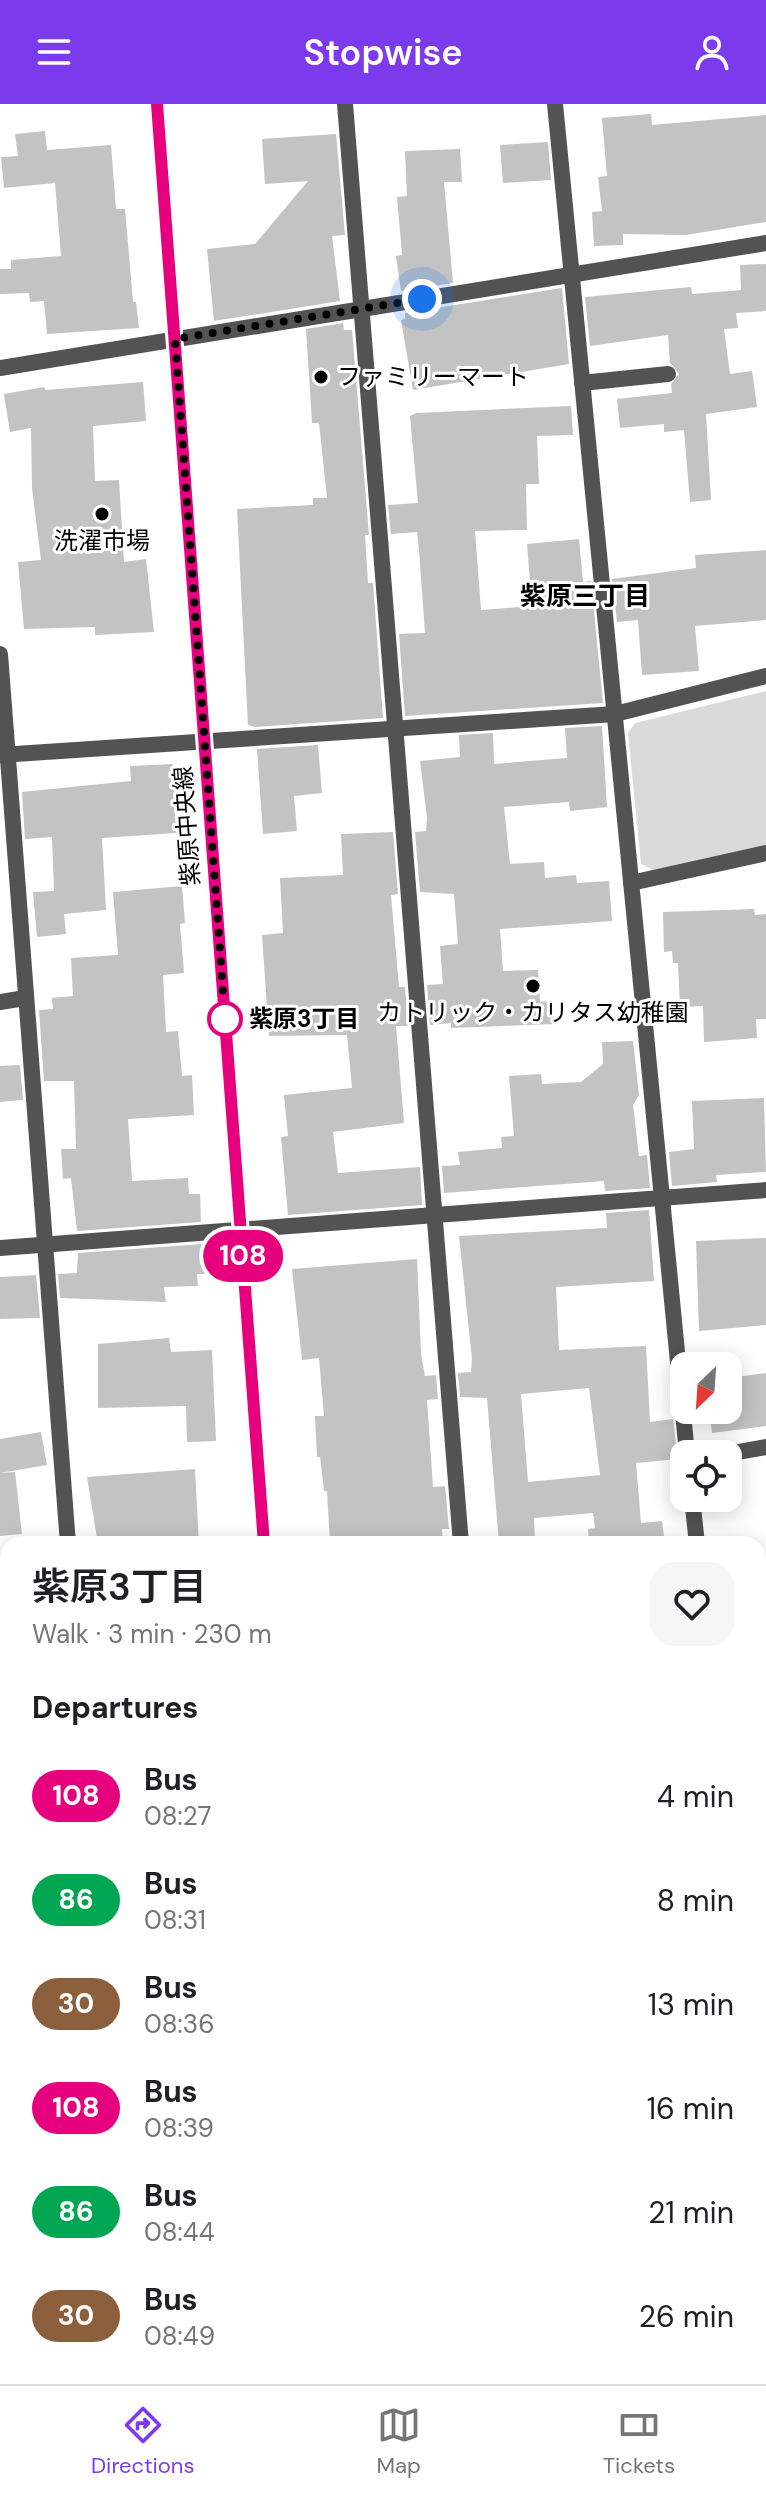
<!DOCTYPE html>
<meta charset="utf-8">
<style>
:root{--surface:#fff;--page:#f6f6f6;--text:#202124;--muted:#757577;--line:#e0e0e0;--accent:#7c3aed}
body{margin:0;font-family:"DM Sans","Noto Sans JP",sans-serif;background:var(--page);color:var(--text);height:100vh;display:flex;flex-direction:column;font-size:30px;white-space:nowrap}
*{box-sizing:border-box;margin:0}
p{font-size:26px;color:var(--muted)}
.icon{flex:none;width:44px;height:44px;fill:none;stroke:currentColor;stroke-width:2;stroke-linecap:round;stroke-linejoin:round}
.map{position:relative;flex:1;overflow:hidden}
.sheet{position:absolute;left:0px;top:1432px;width:766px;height:848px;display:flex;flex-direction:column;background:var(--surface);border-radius:24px 24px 0 0;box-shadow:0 4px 20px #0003}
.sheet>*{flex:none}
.badge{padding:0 16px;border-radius:26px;font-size:28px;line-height:52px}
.needle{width:52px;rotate:205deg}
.buttons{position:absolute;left:670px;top:1248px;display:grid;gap:16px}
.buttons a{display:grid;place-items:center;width:72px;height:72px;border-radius:16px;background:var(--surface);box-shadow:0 4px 20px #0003;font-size:40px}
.you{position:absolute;width:40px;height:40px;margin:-20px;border:6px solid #fff;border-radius:50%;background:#1a73e8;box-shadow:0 0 0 12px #1a73e833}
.map>.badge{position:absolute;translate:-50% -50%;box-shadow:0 0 0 4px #fff}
h2{padding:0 32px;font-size:30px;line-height:72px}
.round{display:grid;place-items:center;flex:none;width:84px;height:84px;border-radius:24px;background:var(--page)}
.summary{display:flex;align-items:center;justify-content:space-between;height:136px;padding:0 32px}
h1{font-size:38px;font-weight:600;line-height:60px}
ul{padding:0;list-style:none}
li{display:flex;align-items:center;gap:24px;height:104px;padding:0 32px}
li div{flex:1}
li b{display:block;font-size:30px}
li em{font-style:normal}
li .badge{min-width:88px;font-weight:700;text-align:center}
header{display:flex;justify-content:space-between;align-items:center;height:104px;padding:0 32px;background:var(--accent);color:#fff;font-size:36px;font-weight:600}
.tab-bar{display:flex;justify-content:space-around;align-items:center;height:112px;border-top:2px solid var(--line);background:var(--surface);font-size:22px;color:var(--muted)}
.tab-bar a{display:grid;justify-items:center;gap:4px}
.tab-bar .selected{color:var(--accent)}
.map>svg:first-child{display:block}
.green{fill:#dadada}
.building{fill:#c3c3c3;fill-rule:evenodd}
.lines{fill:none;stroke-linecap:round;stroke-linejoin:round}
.street{stroke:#535353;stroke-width:16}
.secondary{stroke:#202020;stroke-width:16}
.line-casing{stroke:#fff;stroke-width:18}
.line{stroke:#e6007e;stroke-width:12}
.walk{stroke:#000;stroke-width:8;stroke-dasharray:0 14.4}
.poi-dot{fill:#000;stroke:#fff;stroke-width:3}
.stop-dot{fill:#fff;stroke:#e6007e;stroke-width:4}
.labels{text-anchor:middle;stroke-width:6;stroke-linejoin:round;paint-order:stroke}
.poi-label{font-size:24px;fill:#000;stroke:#fff}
.street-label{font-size:24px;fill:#000;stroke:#fff}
.stop-label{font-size:24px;font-weight:bold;fill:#000;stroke:#fff;text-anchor:start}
.neighbourhood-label{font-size:26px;font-weight:bold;fill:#000;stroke:#fff}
</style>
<header><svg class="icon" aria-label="menu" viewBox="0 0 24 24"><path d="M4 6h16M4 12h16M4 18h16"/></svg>Stopwise<svg class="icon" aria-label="person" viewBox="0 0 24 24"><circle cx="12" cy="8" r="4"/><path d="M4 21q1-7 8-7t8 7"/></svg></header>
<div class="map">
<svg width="766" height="2280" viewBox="0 0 766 2280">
<rect width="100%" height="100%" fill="#fff"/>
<polygon class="green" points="766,587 766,743 654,766 641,760 628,629 635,619"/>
<g class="building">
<polygon points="651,10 652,21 766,11 766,118 686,131 623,130 623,141 594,142 592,108 602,107 598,73 607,72 602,14"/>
<polygon points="45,27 47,46 111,41 116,105 125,105 133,198 136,198 139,224 47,230 44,197 30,198 29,189 0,190 0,165 11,165 11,156 61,152 55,79 4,84 1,53 18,52 15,30"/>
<polygon points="336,30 345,131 332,132 340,197 214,217 207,145 255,140 308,77 265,80 262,35"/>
<polygon points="548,38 551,76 503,79 500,41"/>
<polygon points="460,45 462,78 444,78 453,179 401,187 396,152 402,151 397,93 407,92 405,47"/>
<polygon points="766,160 766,207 736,209 738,224 724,225 730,270 752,267 757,303 706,310 711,396 690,398 684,326 664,328 664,320 620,324 617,295 672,289 671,280 679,270 670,259 668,231 590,242 585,193 691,183 692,190 741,186 740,161"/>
<polygon points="562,184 569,260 413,286 401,216 405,215 405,209"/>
<polygon points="343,219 344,226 352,226 369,431 365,431 368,479 373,479 383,614 255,623 248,621 237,405 313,401 313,394 327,394 319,319 312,319 306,225"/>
<polygon points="143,278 146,317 93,322 95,377 119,376 124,458 146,455 154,528 95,531 95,523 24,525 18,458 41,456 32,384 31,324 10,328 4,290 44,283 45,286"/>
<polygon points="571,302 573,331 537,332 539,380 526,380 527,426 475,427 481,506 532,502 527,440 579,435 583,478 591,477 603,599 405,612 399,530 425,529 419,446 417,428 391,430 388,401 418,399 410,312 416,309"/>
<polygon points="766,446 766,516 695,522 699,567 642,571 638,516 617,518 612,475 696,464 695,451"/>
<polygon points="602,622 607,703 570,707 569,698 504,703 510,760 544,758 545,774 576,771 577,779 609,777 612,817 500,825 503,867 538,866 540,898 553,897 554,920 451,924 451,919 430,921 427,881 443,880 440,842 458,840 454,790 420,788 415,728 426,727 427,714 420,657 460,653 459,631 493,629 494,660 567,654 565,624"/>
<polygon points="318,641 322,689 294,692 297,727 263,730 257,645"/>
<polygon points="173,660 176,729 102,734 106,806 64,810 66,830 37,833 33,788 54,787 52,733 25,735 22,688 131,677 130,662"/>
<polygon points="393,728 398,790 391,791 399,883 405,883 408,922 396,922 404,1019 333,1028 338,1069 420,1063 422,1101 288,1111 281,1033 288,1032 284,991 352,984 347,931 269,932 262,831 283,829 280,774 343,771 341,730"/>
<polygon points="182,782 185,819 180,820 184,869 163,871 166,928 178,927 182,972 192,971 194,1011 128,1015 132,1077 188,1074 189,1090 200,1090 201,1118 77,1127 71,1074 63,1075 61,1045 76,1045 74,977 44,977 39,906 53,905 52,894 73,892 71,854 118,851 113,788"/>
<polygon points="754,805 755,811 766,810 766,915 756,915 757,934 704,938 703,902 680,903 678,859 673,859 672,847 664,848 663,808"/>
<polygon points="633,937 639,991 633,1001 639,1052 647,1051 650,1084 605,1087 604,1077 444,1089 442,1062 460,1061 458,1048 502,1044 501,1033 514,1032 509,972 541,970 542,980 581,978 603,960 602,938"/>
<polygon points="20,961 23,996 0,998 0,962"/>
<polygon points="764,994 766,1068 716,1071 717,1078 672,1082 669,1048 694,1045 692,997"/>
<path d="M649 1106 654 1177 556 1183 559 1246 646 1242 650 1318 673 1315 678 1355 636 1359 641 1419 662 1417 665 1440H589L588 1425 595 1424 593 1409 534 1414 535 1440H499L487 1294 460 1293 458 1269 471 1268 472 1255 459 1132 607 1124 606 1109ZM589 1284 600 1371 528 1378 521 1290Z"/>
<polygon points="766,1134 766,1221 699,1227 696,1137"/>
<polygon points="202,1140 205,1170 197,1170 198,1182 164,1183 166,1198 60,1194 58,1170 77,1169 78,1149"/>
<polygon points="417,1155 421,1250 425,1272 436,1271 438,1295 427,1296 433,1383 445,1382 449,1425 442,1425 443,1440 330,1440 327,1387 324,1387 320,1353 317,1353 315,1312 324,1312 319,1254 302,1256 292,1165"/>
<polygon points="36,1171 40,1214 0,1215 0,1173"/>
<polygon points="169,1234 171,1248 212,1246 216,1337 187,1338 186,1302 98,1304 98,1240"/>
<polygon points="766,1269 766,1322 712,1329 709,1306 728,1306 728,1274"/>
<polygon points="41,1328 47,1361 0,1369 0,1335"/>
<polygon points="195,1365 199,1440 98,1440 87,1373"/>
<polygon points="15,1368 22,1430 0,1432 0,1369"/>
</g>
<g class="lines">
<g class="street">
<polyline points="345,0 461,1440"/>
<polyline points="555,0 687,1350"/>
<polyline points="0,264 766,139"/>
<polyline points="582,279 668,270"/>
<polyline points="0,550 68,1440"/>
<polyline points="0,651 615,610 766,572"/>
<polyline points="631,779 766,749"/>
<polyline points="0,898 25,894"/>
<polyline points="0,1144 766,1086"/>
<polyline points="727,1350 766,1343"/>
<polyline points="692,1394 697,1440"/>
<polyline points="758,1570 766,1570"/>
<polyline points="0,1634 8,1633"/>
<polyline points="758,1918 766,1913"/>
<polyline points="0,1978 8,1977"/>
<polyline points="758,2265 766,2263"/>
<polyline points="525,2272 525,2280"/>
<polyline points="703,2280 732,2272"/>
</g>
<g class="secondary">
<polyline points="157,0 264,1440"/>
<polyline points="758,1996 766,2036"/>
<polyline points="324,2272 324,2280"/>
<polyline points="138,2280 152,2272"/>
</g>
</g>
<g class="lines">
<g class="line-casing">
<polyline id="line" points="157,0 264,1440"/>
</g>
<use href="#line" class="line"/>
<polyline class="walk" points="225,915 175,235 422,195"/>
</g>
<g class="poi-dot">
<circle cx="321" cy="273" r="8"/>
<circle cx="102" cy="410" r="8"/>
<circle cx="533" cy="882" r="8"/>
</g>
<circle class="stop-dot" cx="225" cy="915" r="16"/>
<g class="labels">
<g class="poi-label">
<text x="337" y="281" text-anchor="start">ファミリーマート</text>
<text x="102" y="445">洗濯市場</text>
<text x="533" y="917">カトリック・カリタス幼稚園</text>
</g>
<g class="street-label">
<text transform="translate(187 722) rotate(-94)" y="8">紫原中央線</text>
</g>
<g class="stop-label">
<text x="249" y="923">紫原3丁目</text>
</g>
<g class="neighbourhood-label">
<text x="585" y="501">紫原三丁目</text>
</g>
</g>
</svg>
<div class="buttons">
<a><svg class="needle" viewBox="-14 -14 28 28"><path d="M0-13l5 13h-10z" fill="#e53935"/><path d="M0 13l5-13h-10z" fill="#757577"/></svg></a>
<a><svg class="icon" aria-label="locate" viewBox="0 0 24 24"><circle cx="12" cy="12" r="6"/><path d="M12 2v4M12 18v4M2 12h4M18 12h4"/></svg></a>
</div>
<div class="you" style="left:422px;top:195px"></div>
<b class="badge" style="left:243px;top:1152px;background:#e6007e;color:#fff">108</b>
<section class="sheet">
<div class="summary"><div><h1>紫原3丁目</h1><p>Walk · 3 min · 230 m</p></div><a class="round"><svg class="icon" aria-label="heart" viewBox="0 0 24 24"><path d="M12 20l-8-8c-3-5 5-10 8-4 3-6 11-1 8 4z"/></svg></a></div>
<h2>Departures</h2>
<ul>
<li><span class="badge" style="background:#e6007e;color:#fff">108</span><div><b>Bus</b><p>08:27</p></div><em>4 min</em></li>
<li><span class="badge" style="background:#00a651;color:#fff">86</span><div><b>Bus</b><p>08:31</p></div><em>8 min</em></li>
<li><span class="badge" style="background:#8b5e3c;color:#fff">30</span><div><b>Bus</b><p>08:36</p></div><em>13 min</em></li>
<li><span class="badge" style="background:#e6007e;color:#fff">108</span><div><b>Bus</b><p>08:39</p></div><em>16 min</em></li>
<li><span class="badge" style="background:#00a651;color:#fff">86</span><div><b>Bus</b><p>08:44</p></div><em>21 min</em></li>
<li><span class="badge" style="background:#8b5e3c;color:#fff">30</span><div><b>Bus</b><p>08:49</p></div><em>26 min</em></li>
</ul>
</section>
</div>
<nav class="tab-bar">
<a class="selected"><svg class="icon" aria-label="directions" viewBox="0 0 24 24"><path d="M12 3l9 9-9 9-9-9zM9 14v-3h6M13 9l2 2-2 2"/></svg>Directions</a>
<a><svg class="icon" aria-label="map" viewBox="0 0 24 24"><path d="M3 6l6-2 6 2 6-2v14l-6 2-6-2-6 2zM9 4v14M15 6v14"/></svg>Map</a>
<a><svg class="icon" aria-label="tickets" viewBox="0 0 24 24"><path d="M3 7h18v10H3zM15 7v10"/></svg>Tickets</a>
</nav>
